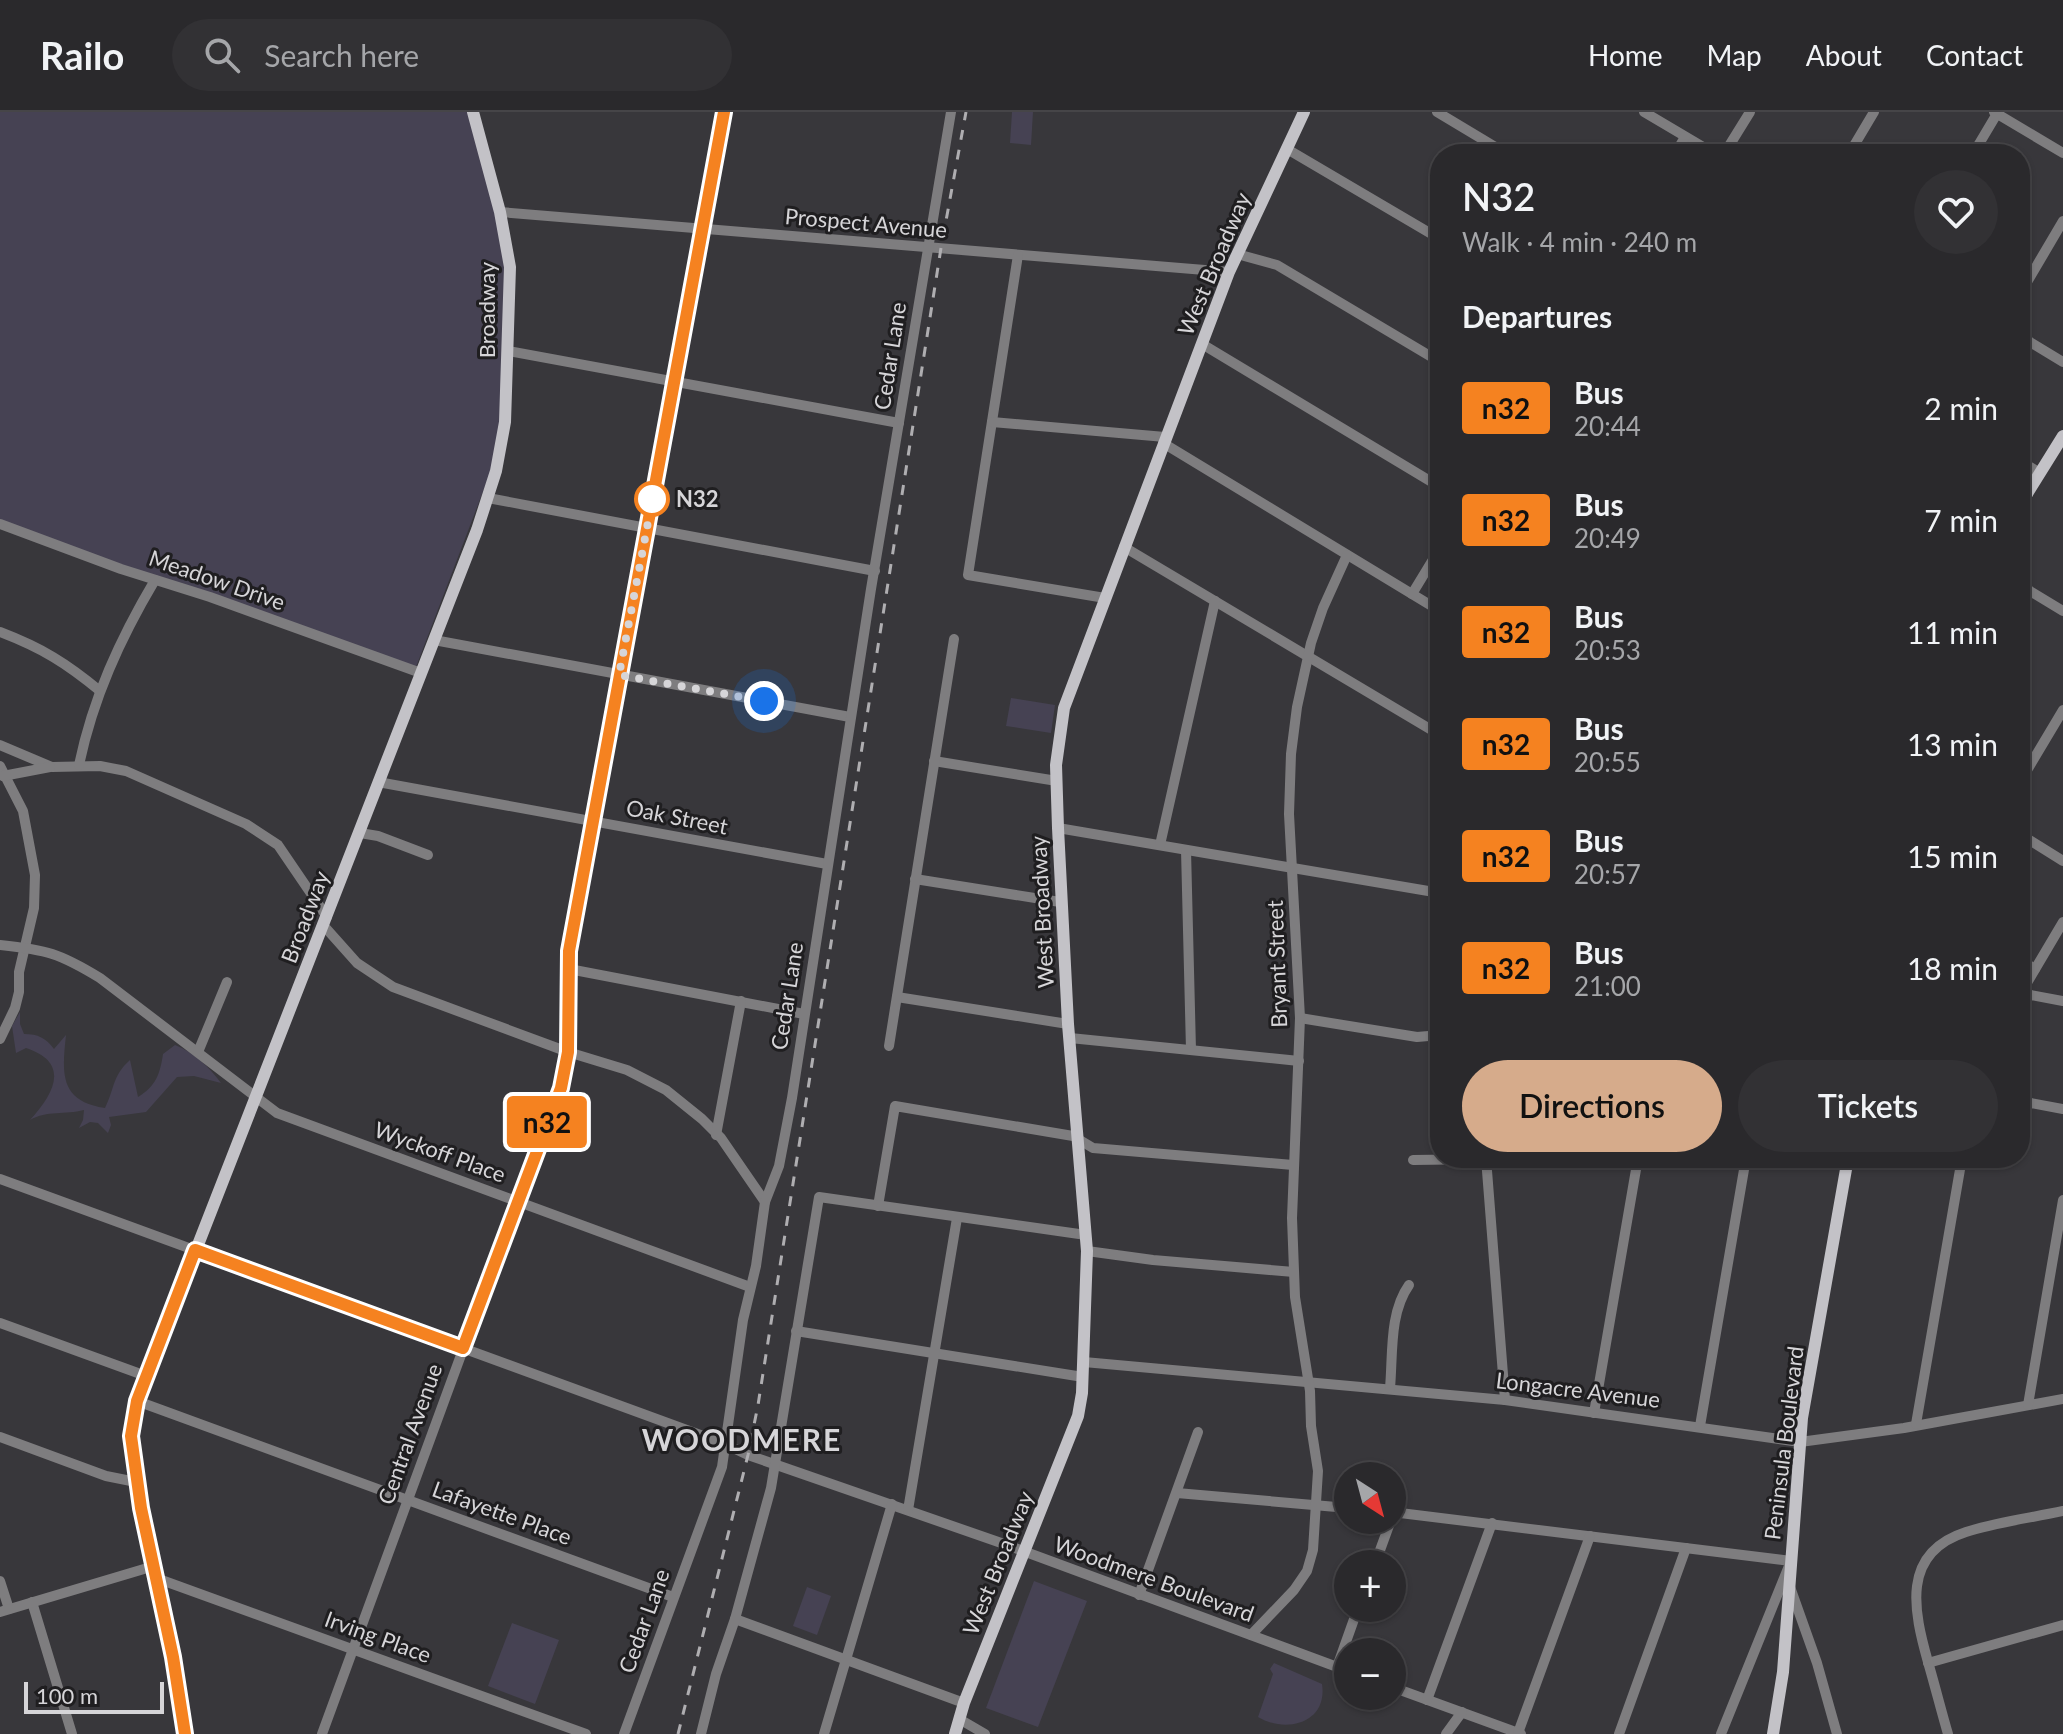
<!DOCTYPE html>
<meta charset="utf-8">
<style>
:root{--surface:#2a292c;--page:#323134;--text:#f1f3f6;--muted:#a5a6a9;--line:#464548;--accent:#d6ab8b}
body{margin:0;font-family:Lato,sans-serif;background:var(--page);color:var(--text);height:100vh;display:flex;flex-direction:column;font-size:30px;white-space:nowrap}
*{box-sizing:border-box;margin:0}
p{font-size:26px;color:var(--muted)}
.icon{flex:none;width:44px;height:44px;fill:none;stroke:currentColor;stroke-width:2;stroke-linecap:round;stroke-linejoin:round}
.map{position:relative;flex:1;overflow:hidden}
.details{position:absolute;left:1430px;top:32px;width:600px;height:1024px;display:flex;flex-direction:column;background:var(--surface);border-radius:32px;box-shadow:0 2px 6px #0004,0 0 0 2px var(--line)}
.details>*{flex:none}
.badge{padding:0 16px;border-radius:6px;font-size:28px;line-height:52px}
.needle{width:52px;rotate:144deg}
.tools{position:absolute;left:1334px;top:1350px;display:grid;gap:16px}
.tools a{display:grid;place-items:center;width:72px;height:72px;border-radius:50%;background:var(--surface);box-shadow:0 2px 6px #0004,0 0 0 2px var(--line);font-size:40px}
.scale{position:absolute;left:24px;bottom:20px;width:140px;box-sizing:border-box;padding-left:8px;border:4px solid #d6d5d8;border-top:0;font-size:22px;line-height:28px;white-space:nowrap;color:#d6d5d8;-webkit-text-stroke:6px #1f1e20;paint-order:stroke}
.you{position:absolute;width:40px;height:40px;margin:-20px;border:6px solid #fff;border-radius:50%;background:#1a73e8;box-shadow:0 0 0 12px #1a73e833}
.map>.badge{position:absolute;translate:-50% -50%;box-shadow:0 0 0 4px #fff}
h2{padding:0 32px;font-size:30px;line-height:72px}
.round{display:grid;place-items:center;flex:none;width:84px;height:84px;border-radius:42px;background:var(--page)}
.overview{display:flex;align-items:center;justify-content:space-between;height:136px;padding:0 32px}
h1{font-size:38px;font-weight:600;line-height:60px}
.action{display:flex;gap:16px;margin-top:auto;padding:16px 32px}
.action a{flex:1;height:92px;border-radius:48px;background:var(--accent);color:#111;font-size:32px;font-weight:600;line-height:92px;text-align:center}
.action a+a{background:var(--page);color:var(--text)}
ul{padding:0;list-style:none}
li{display:flex;align-items:center;gap:24px;height:112px;padding:0 32px}
li div{flex:1}
li b{display:block;font-size:30px}
li em{font-style:normal}
li .badge{min-width:88px;font-weight:700;text-align:center}
header{display:flex;align-items:center;gap:48px;box-sizing:border-box;height:112px;padding:0 40px;background:var(--surface);border-bottom:2px solid var(--line)}
header strong{font-size:38px}
nav{display:flex;gap:44px;margin-inline-start:auto;font-size:28px}
.search{width:560px;height:72px;background:var(--page);display:flex;align-items:center;gap:20px;box-sizing:border-box;padding:0 28px;border-radius:44px;color:var(--muted);font-size:30px}
.map>svg:first-child{display:block}
.green{fill:#464253}
.lines{fill:none;stroke-linecap:round;stroke-linejoin:round}
.minor{stroke:#7e7d7f;stroke-width:10}
.major{stroke:#c3c2c7;stroke-width:12}
.rail{stroke:#afaeb1;stroke-width:3;stroke-dasharray:10 10;stroke-linecap:butt}
.line-casing{stroke:#fff;stroke-width:18}
.line{stroke:#f58220;stroke-width:12}
.walk{stroke:#d6d5d8;stroke-width:8;stroke-dasharray:0 14.4}
.stop-dot{fill:#fff;stroke:#f58220;stroke-width:4}
.labels{text-anchor:middle;stroke-width:6;stroke-linejoin:round;paint-order:stroke}
.street-label{font-size:22px;fill:#d6d5d8;stroke:#1f1e20}
.stop-label{font-size:22px;font-weight:bold;fill:#d6d5d8;stroke:#1f1e20;text-anchor:start}
.district-label{font-size:30px;font-weight:bold;letter-spacing:2px;fill:#d6d5d8;stroke:#1f1e20}
</style>
<header>
<strong>Railo</strong>
<div class="search"><svg class="icon" aria-label="search" viewBox="0 0 24 24"><circle cx="10" cy="10" r="6"/><path d="M15 15l6 6"/></svg>Search here</div>
<nav><a>Home</a><a>Map</a><a>About</a><a>Contact</a></nav>
</header>
<div class="map">
<svg width="2063" height="1622" viewBox="0 0 2063 1622">
<rect width="100%" height="100%" fill="#38373b"/>
<g class="green">
<polygon points="0,0 472,0 507,156 501,313 492,356 416,555 0,411"/>
<polygon points="1012,0 1033,0 1031,33 1010,31"/>
<polygon points="1011,586 1055,593 1051,621 1006,614"/>
<path d="M20 900V912L24 922C38 922 46 926 54 937L66 923C62 961 59 989 105 996 115 976 112 964 130 948L138 985C156 974 160 962 163 942L175 933C194 940 209 955 221 971L194 964 177 965 146 1000 109 1005 111 1013 108 1021 98 1011 90 1010 79 1016 83 1008 84 998C65 1003 47 998 30 1008 53 983 72 951 26 936L16 941 12 914Z"/>
<polygon points="1034,1469 1087,1489 1038,1615 986,1596"/>
<polygon points="807,1475 831,1484 817,1523 793,1514"/>
<polygon points="512,1511 559,1528 535,1592 488,1574"/>
<path d="M1274 1551 1322 1572C1328 1611 1286 1622 1258 1605L1273 1562 1270 1557Z"/>
</g>
<g class="lines">
<g class="minor">
<polyline points="1437,0 1507,42"/>
<polyline points="1644,0 1715,42"/>
<polyline points="1994,0 2063,41"/>
<polyline points="1287,37 1440,127"/>
<polyline points="1675,42 1685,25"/>
<polyline points="1724,42 1750,0"/>
<polyline points="1849,42 1874,0"/>
<polyline points="1973,42 1998,0"/>
<polyline points="500,100 1229,160"/>
<polyline points="1237,142 1277,153 1440,250"/>
<polyline points="1018,143 968,463 1105,486"/>
<polyline points="2020,182 2063,109"/>
<polyline points="2020,224 2063,250"/>
<polyline points="1202,232 1440,375"/>
<polyline points="508,239 899,311"/>
<polyline points="992,310 1165,325"/>
<polyline points="1163,331 1440,499"/>
<polyline points="2020,349 2040,361"/>
<polyline points="488,386 875,459"/>
<polyline points="0,412 121,457 210,485 421,561"/>
<polyline points="1124,435 1440,623"/>
<polyline points="2020,473 2063,499"/>
<polyline points="1412,482 1440,436"/>
<path d="M0 520C42 536 66 551 100 579"/>
<polyline points="434,528 850,605"/>
<polyline points="0,633 52,655 100,654 126,659 246,712 278,733 327,805"/>
<polyline points="934,649 1057,669"/>
<path d="M79 653C93 586 120 527 155 468"/>
<polyline points="0,654 23,699 35,763 34,796 19,860 19,880 15,896 0,927"/>
<polyline points="3,664 50,655"/>
<polyline points="378,670 827,752"/>
<polyline points="2020,670 2063,598"/>
<polyline points="1058,716 1440,781"/>
<polyline points="360,721 378,724 428,743"/>
<polyline points="2020,722 2063,749"/>
<polyline points="1160,733 1215,489"/>
<polyline points="1186,738 1191,938"/>
<polyline points="915,767 1060,790"/>
<polyline points="324,814 357,851 393,875 568,940 627,958 666,978 702,1007 721,1026 765,1090"/>
<path d="M0 833C47 838 59 841 100 866L277 1001 750 1175"/>
<polyline points="2020,848 2035,857"/>
<polyline points="569,857 804,902"/>
<polyline points="2020,881 2063,889"/>
<polyline points="2021,881 2063,810"/>
<polyline points="897,885 1068,912"/>
<polyline points="1300,906 1417,925 1440,923"/>
<polyline points="1070,926 1299,949"/>
<polyline points="889,934 954,527"/>
<polyline points="198,940 227,870"/>
<polyline points="2020,989 2063,997"/>
<polyline points="716,1023 741,889"/>
<polyline points="1486,1046 1505,1288"/>
<polyline points="1413,1048 1487,1047"/>
<polyline points="0,1067 725,1332 748,1343 1007,1433 1348,1559"/>
<polyline points="878,1094 895,994 1073,1024 1093,1036 1293,1053"/>
<polyline points="1087,1139 1153,1148 1294,1160"/>
<polyline points="0,1211 146,1264"/>
<polyline points="796,1219 1083,1265"/>
<polyline points="1084,1250 1505,1288 1800,1330 1904,1316 2063,1287"/>
<path d="M1390 1276C1393 1243 1389 1201 1409 1173"/>
<polyline points="137,1289 673,1485"/>
<polyline points="2028,1293 2063,1088"/>
<polyline points="1594,1301 1638,1046"/>
<polyline points="1916,1312 1962,1046"/>
<polyline points="1700,1314 1746,1046"/>
<polyline points="0,1325 106,1364 136,1370"/>
<polyline points="1177,1381 1348,1396"/>
<polyline points="908,1398 957,1106"/>
<polyline points="1392,1400 1791,1449 1721,1622"/>
<polyline points="1375,1452 1391,1408"/>
<polyline points="156,1466 586,1622"/>
<polyline points="0,1469 9,1497"/>
<polyline points="1790,1475 1817,1551 1837,1622"/>
<polyline points="1139,1483 1198,1320"/>
<polyline points="32,1490 72,1622"/>
<polyline points="0,1500 154,1454"/>
<polyline points="735,1507 964,1591"/>
<polyline points="1251,1523 1294,1478 1307,1459 1313,1438 1318,1359 1311,1314 1310,1279 1295,1185 1292,1106 1300,906 1289,702 1291,642 1297,595 1311,531 1323,496 1347,443"/>
<polyline points="1928,1551 2063,1513"/>
<polyline points="1337,1555 1358,1496"/>
<polyline points="1392,1575 1521,1622"/>
<polyline points="1427,1588 1492,1411"/>
<polyline points="961,1608 985,1622"/>
<polyline points="1518,1621 1590,1424"/>
<polyline points="322,1622 567,954 569,839 724,0"/>
<polyline points="624,1622 722,1355 743,1208 756,1154 765,1090 779,1054 792,986 871,477 951,0"/>
<polyline points="701,1622 716,1562 735,1507 771,1376 819,1085 1086,1123"/>
<polyline points="824,1622 892,1392"/>
<polyline points="1446,1622 1462,1600"/>
<polyline points="1619,1622 1686,1436"/>
<path d="M1948 1622C1941 1598 1935 1574 1928 1550 1914 1500 1900 1441 1966 1420 1997 1410 2031 1406 2063 1399"/>
</g>
<g class="major">
<polyline points="2020,393 2063,324"/>
<polyline points="186,1622 133,1348 131,1324 137,1289 477,418 496,359 505,310 510,155 500,100 473,0"/>
<polyline points="955,1622 964,1591 1078,1304 1082,1281 1087,1139 1068,912 1058,716 1056,653 1064,596 1229,160 1304,0"/>
<polyline points="1773,1622 1783,1560 1802,1306 1848,1046"/>
</g>
<polyline class="rail" points="678,1622 748,1343 758,1293 941,136 966,0"/>
</g>
<g class="lines">
<g class="line-casing">
<polyline id="line" points="185,1622 173,1545 141,1396 131,1324 137,1289 195,1138 463,1236 561,976 568,940 569,839 724,0"/>
</g>
<use href="#line" class="line"/>
<polyline class="walk" points="652,387 654,379 619,563 764,589"/>
</g>
<circle class="stop-dot" cx="652" cy="387" r="16"/>
<g class="labels">
<g class="street-label">
<text transform="translate(866 111) rotate(5)" y="8">Prospect Avenue</text>
<text transform="translate(1214 152) rotate(-67)" y="8">West Broadway</text>
<text transform="translate(487 198) rotate(-90)" y="8">Broadway</text>
<text transform="translate(890 244) rotate(-81)" y="8">Cedar Lane</text>
<text transform="translate(217 468) rotate(19)" y="8">Meadow Drive</text>
<text transform="translate(677 705) rotate(11)" y="8">Oak Street</text>
<text transform="translate(1042 800) rotate(-93)" y="8">West Broadway</text>
<text transform="translate(305 805) rotate(-69)" y="8">Broadway</text>
<text transform="translate(1277 852) rotate(-92)" y="8">Bryant Street</text>
<text transform="translate(787 884) rotate(-81)" y="8">Cedar Lane</text>
<text transform="translate(440 1040) rotate(20)" y="8">Wyckoff Place</text>
<text transform="translate(1578 1278) rotate(7)" y="8">Longacre Avenue</text>
<text transform="translate(410 1322) rotate(-70)" y="8">Central Avenue</text>
<text transform="translate(1784 1331) rotate(-83)" y="8">Peninsula Boulevard</text>
<text transform="translate(502 1401) rotate(20)" y="8">Lafayette Place</text>
<text transform="translate(998 1451) rotate(-68)" y="8">West Broadway</text>
<text transform="translate(1154 1467) rotate(20)" y="8">Woodmere Boulevard</text>
<text transform="translate(644 1509) rotate(-70)" y="8">Cedar Lane</text>
<text transform="translate(378 1525) rotate(20)" y="8">Irving Place</text>
</g>
<g class="stop-label">
<text x="676" y="395">N32</text>
</g>
<g class="district-label">
<text x="742" y="1339">WOODMERE</text>
</g>
</g>
</svg>
<div class="tools">
<a><svg class="needle" viewBox="-14 -14 28 28"><path d="M0-13l5 13h-10z" fill="#e53935"/><path d="M0 13l5-13h-10z" fill="#a5a6a9"/></svg></a>
<a>+</a>
<a>−</a>
</div>
<div class="scale">100 m</div>
<div class="you" style="left:764px;top:589px"></div>
<b class="badge" style="left:547px;top:1010px;background:#f58220;color:#111">n32</b>
<section class="details">
<div class="overview"><div><h1>N32</h1><p>Walk · 4 min · 240 m</p></div><a class="round"><svg class="icon" aria-label="heart" viewBox="0 0 24 24"><path d="M12 20l-8-8c-3-5 5-10 8-4 3-6 11-1 8 4z"/></svg></a></div>
<h2>Departures</h2>
<ul>
<li><span class="badge" style="background:#f58220;color:#111">n32</span><div><b>Bus</b><p>20:44</p></div><em>2 min</em></li>
<li><span class="badge" style="background:#f58220;color:#111">n32</span><div><b>Bus</b><p>20:49</p></div><em>7 min</em></li>
<li><span class="badge" style="background:#f58220;color:#111">n32</span><div><b>Bus</b><p>20:53</p></div><em>11 min</em></li>
<li><span class="badge" style="background:#f58220;color:#111">n32</span><div><b>Bus</b><p>20:55</p></div><em>13 min</em></li>
<li><span class="badge" style="background:#f58220;color:#111">n32</span><div><b>Bus</b><p>20:57</p></div><em>15 min</em></li>
<li><span class="badge" style="background:#f58220;color:#111">n32</span><div><b>Bus</b><p>21:00</p></div><em>18 min</em></li>
</ul>
<div class="action"><a>Directions</a><a>Tickets</a></div>
</section>
</div>
